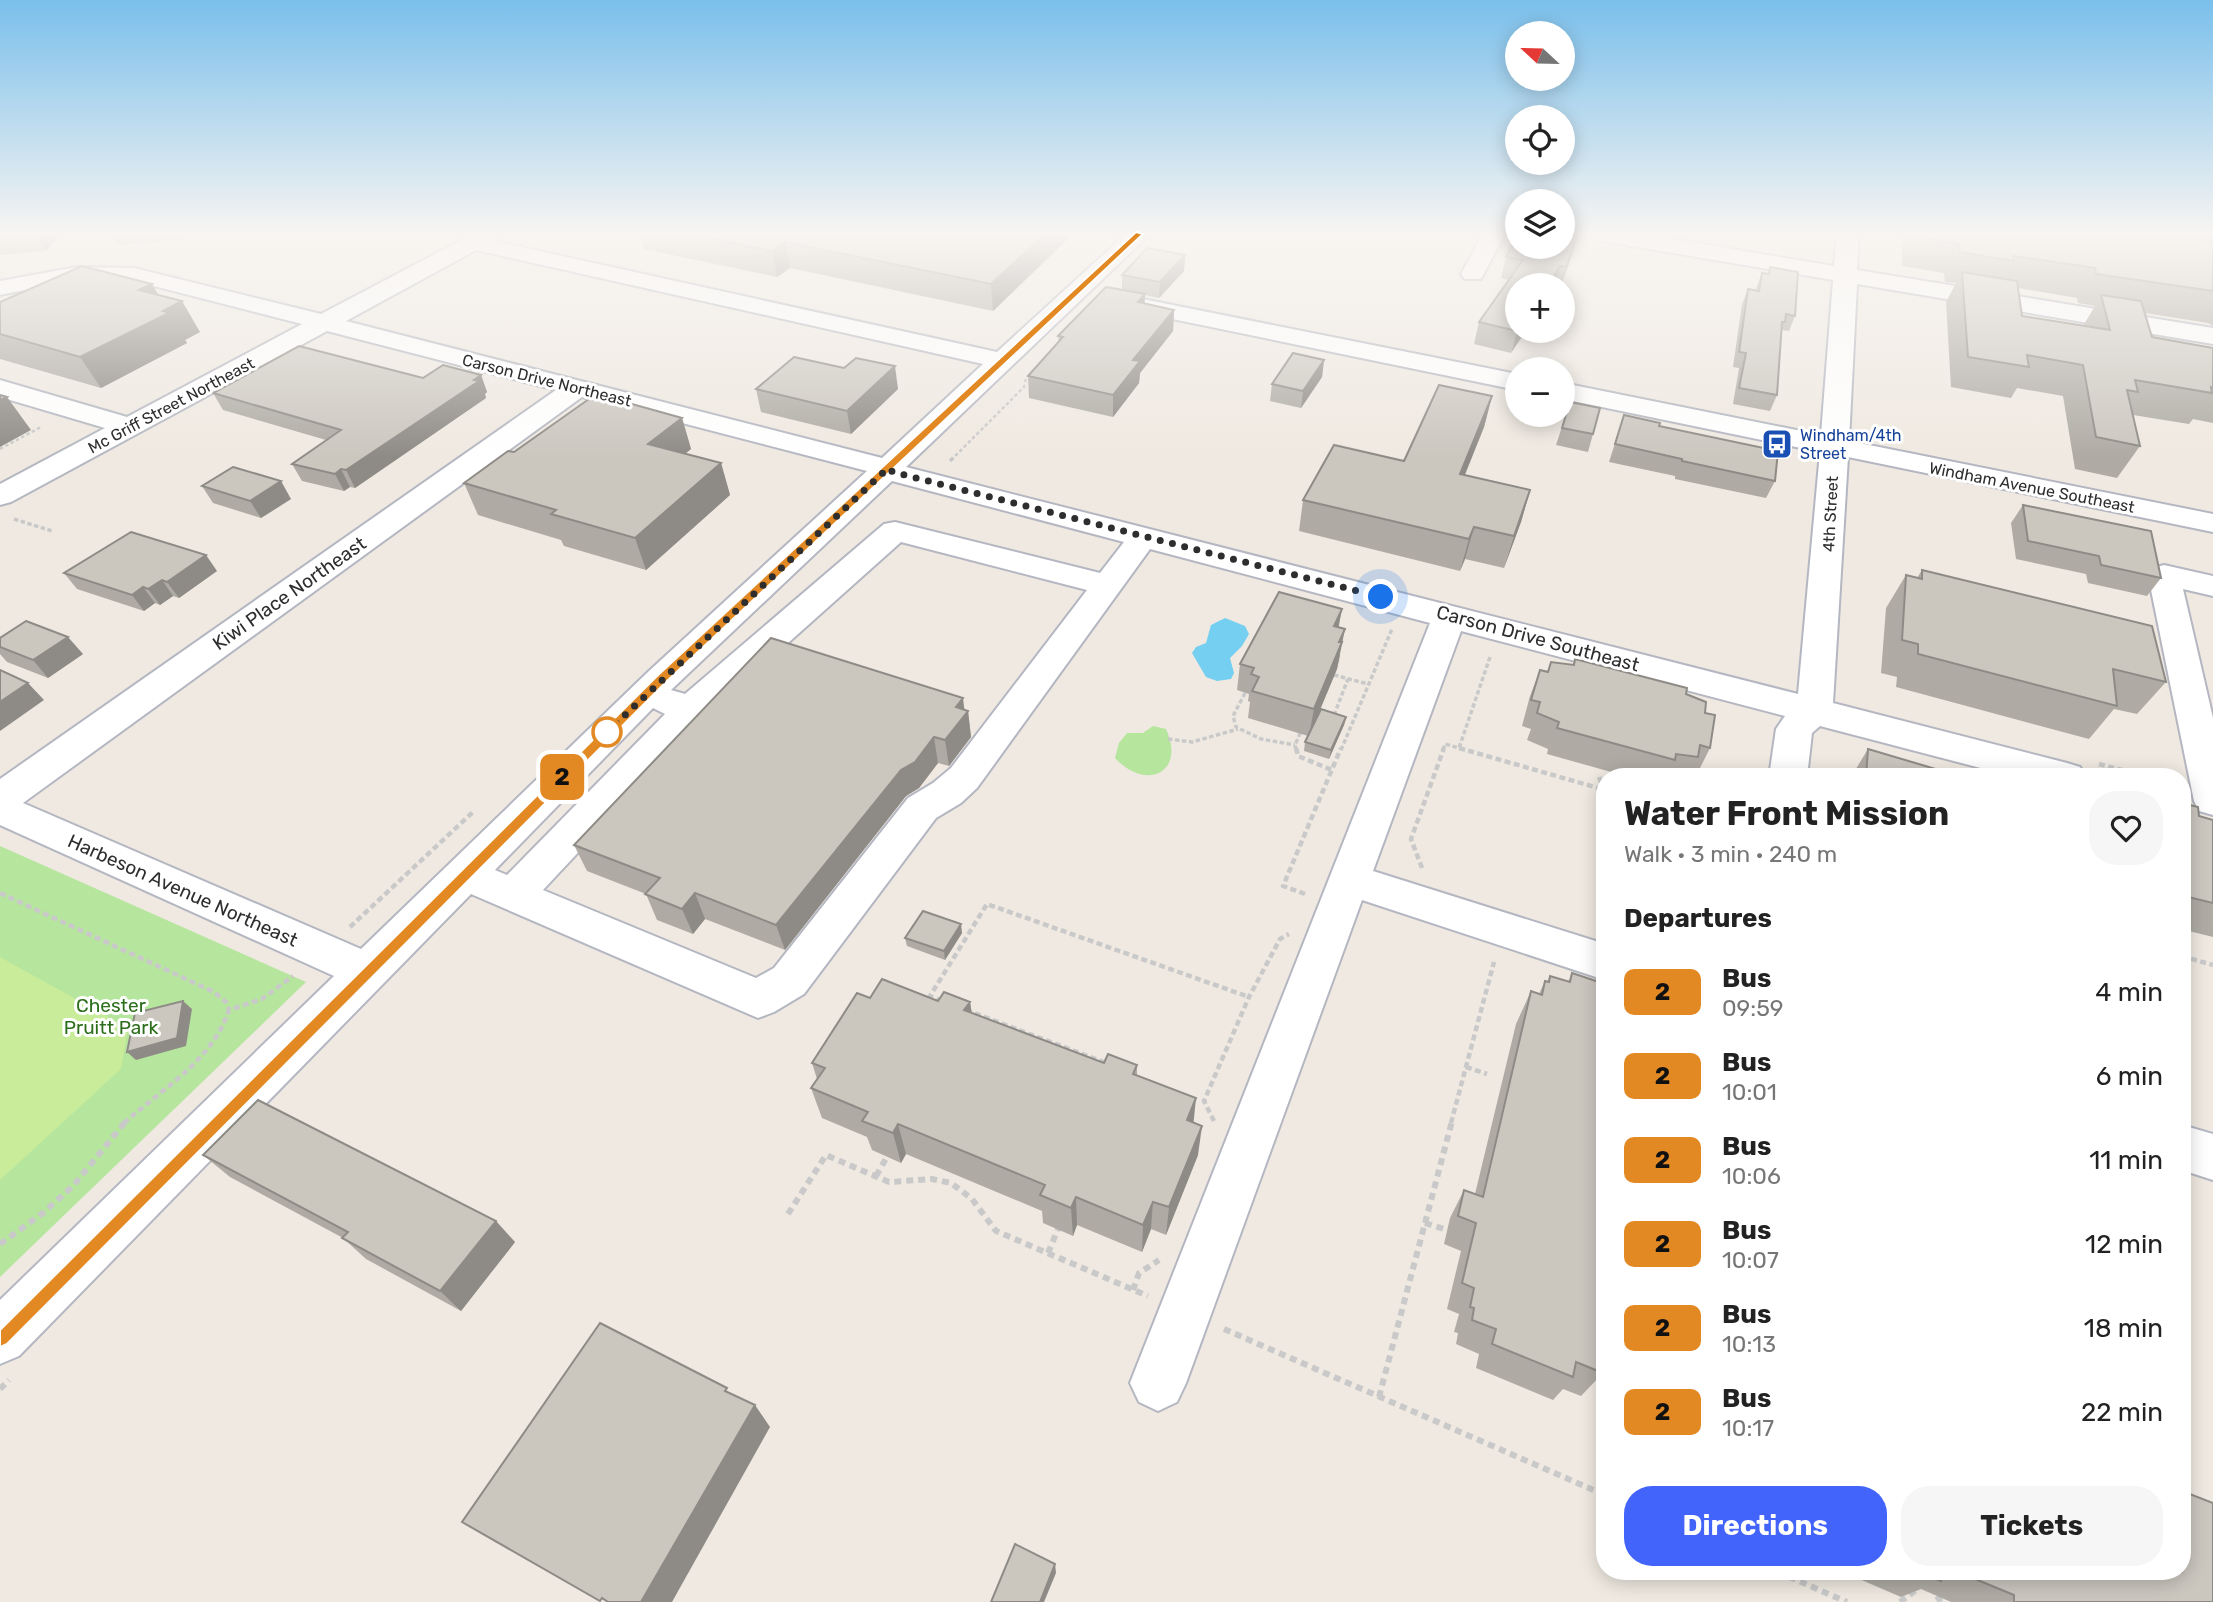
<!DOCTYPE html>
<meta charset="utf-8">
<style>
:root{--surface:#fff;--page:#f6f6f6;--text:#222;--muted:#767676;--accent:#4264fb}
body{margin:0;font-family:Rubik,sans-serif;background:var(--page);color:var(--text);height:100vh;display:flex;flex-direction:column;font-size:26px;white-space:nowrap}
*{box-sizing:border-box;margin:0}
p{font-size:23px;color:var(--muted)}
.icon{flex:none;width:38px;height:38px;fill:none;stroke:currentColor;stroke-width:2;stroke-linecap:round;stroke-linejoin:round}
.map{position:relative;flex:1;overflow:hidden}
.drawer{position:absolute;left:1596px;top:768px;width:595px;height:812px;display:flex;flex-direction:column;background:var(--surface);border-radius:28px;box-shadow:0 4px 18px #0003}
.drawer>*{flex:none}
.badge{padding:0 14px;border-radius:10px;font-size:24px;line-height:46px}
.needle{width:46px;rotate:292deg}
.buttons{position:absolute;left:1505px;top:21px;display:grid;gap:14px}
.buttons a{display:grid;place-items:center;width:70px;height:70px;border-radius:50%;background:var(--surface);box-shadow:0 4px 18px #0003;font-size:35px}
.you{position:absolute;width:35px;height:35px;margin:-18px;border:5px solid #fff;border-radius:50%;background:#1a73e8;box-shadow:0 0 0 10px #1a73e833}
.map>.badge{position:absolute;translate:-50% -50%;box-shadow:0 0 0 4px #fff}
h2{padding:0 28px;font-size:26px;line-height:63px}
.round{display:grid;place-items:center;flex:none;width:74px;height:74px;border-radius:28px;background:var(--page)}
.headline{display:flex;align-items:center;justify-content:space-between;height:119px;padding:0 28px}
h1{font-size:33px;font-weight:700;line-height:52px}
.primary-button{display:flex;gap:14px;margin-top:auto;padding:14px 28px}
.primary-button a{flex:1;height:80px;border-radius:28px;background:var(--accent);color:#fff;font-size:28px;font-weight:700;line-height:80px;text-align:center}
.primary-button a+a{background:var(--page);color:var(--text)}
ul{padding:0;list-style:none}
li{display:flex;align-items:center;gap:21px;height:84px;padding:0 28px}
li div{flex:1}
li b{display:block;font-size:26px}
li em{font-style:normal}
li .badge{min-width:77px;font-weight:700;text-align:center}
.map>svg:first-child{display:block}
.green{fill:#b6e59e}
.pitch{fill:#c9ec9a}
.water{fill:#75cff0}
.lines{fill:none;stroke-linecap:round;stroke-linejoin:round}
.minor-casing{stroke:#b4b7c1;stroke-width:4}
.path-far3{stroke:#c9c9c9;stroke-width:2.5;stroke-dasharray:3.5 2.5;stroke-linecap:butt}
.path-far2{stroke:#c9c9c9;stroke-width:3.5;stroke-dasharray:4.5 2.5;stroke-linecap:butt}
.path-far1{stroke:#c9c9c9;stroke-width:4.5;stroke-dasharray:6 3.5;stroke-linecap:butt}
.path{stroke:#c9c9c9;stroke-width:6;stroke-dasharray:7 5;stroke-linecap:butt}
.minor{fill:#fff;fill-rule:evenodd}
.wall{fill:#afaba4;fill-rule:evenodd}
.shaded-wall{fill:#8e8b86}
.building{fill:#cbc7bf;stroke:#8e8b86;stroke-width:2}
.line{fill:#e28923;stroke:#fff;stroke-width:2}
.walk{stroke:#2e2e2e;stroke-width:7;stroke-dasharray:0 12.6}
.stop-dot{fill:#fff;stroke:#e28923;stroke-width:3.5}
.labels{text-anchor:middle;stroke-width:6;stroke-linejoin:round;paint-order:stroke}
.far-street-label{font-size:16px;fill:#2e2e2e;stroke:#fff}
.far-transit-label{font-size:16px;fill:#164399;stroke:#fff;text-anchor:start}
.street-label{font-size:19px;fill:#2e2e2e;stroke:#fff}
.park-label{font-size:19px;fill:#2c6e1b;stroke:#fff}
</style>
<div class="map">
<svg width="2213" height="1602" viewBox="0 0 2213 1602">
<rect width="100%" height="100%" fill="#efe9e1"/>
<g class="green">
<path d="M1153 726 1166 729C1186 772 1147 792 1115 758L1119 743 1127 733H1143Z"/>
<polygon points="0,846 306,982 0,1277"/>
</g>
<polygon class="pitch" points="0,957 128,1028 121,1069 0,1180"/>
<polygon class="water" points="1225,618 1245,626 1249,634 1242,646 1230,658 1234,673 1231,679 1217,681 1206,677 1192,653 1196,647 1206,643 1211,625"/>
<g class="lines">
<g class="minor-casing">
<g id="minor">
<path d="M473 234H501L494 241 997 352 1126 234H1150L906 467 1798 694 1820 452 1563 399V383L1821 435 1833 280 1602 241 1594 239 1591 234H1642L1834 266 1837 234H1859L1857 270 2213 328V344L1857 284 1849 441 2213 514V532L1848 457 1833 703 2067 763 2080 767 2086 777H2015L1820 726 1812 733 1807 777H1769L1776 729 1785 716 1461 631 1373 871 1605 944V980L1362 900 1186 1383 1177 1402 1158 1411 1139 1402 1130 1383 1430 623 1150 549 977 788 961 803 936 818 804 994 774 1012 758 1018 471 894 19 1356 0 1364V1300L334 976 0 825V779L556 390 327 331 11 502 0 505V484L105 428 0 397V380L127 417 302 324 154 286 115 280 59 283 0 295V281L77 267 134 268 321 314ZM476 250 983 364 882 458 346 321ZM582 397 867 471 649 671 361 949 23 803ZM892 481 1124 542 1100 573 895 522 884 524 685 694 671 690ZM901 542 1087 590 951 768 933 783 908 798 774 968 756 978 543 890 703 719ZM653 708 665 714 507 875 495 870Z"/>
<polygon points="1483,234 1505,234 1481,279 1465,279 1461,274"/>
<polygon points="1123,295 1517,374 1517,390 1114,307 1111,302 1114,297"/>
<polygon points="2164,565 2213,576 2213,596 2183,589 2213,718 2213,815 2199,811 2194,801 2148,575 2153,568"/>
<polygon points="2182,1125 2213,1134 2213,1180 2182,1170"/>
</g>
</g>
<g class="path-far3">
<polyline points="1563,235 1577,237"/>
<polyline points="0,449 41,427"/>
<polyline points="951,460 1024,387 1026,378"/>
</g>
<g class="path-far2">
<polyline points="950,461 953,458"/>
<polyline points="14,519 52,531"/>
<polyline points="1334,675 1368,684"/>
<polyline points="1245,693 1233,716 1236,727 1261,739 1295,745"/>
<polyline points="1334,715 1348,679"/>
<polyline points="1168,739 1192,742 1238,729"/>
<polyline points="1296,750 1295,745 1302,729"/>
<polyline points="1341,750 1392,629"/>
<polyline points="1443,750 1445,744 1459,748"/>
<polyline points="1465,750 1459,748 1490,657"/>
</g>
<g class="path-far1">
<polyline points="1296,748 1298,756 1332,770"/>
<polyline points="1459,748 1605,790"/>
<polyline points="2099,764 2149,777"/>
<polyline points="1599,777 1604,789"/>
<polyline points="1422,868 1411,839 1444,748"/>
<polyline points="0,893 214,992 226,1002 229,1010"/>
<polyline points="1305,894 1283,886 1341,748"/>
<polyline points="350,927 474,811"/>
<polyline points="2182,956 2213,965"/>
<polyline points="942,1001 930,996 987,904 1249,997"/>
<polyline points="966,1010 1109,1064"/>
<polyline points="1466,1067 1487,1074"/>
<polyline points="1214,1121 1204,1101 1249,997 1280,939 1289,934"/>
<path d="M124 1123C163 1088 212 1061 229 1010L262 999 293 976"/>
<polyline points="1451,1123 1494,962"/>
</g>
<g class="path">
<polyline points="876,1176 887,1157"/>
<polyline points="788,1214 826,1155 889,1182 932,1179 951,1183 972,1199 996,1231 1148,1296"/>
<polyline points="1425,1223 1447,1230"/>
<polyline points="0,1244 43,1213 73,1186 126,1121"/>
<polyline points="1048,1253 1058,1229"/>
<polyline points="1133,1290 1139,1273 1159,1260"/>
<polyline points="1224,1329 1605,1495"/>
<polyline points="0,1389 9,1380"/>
<polyline points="1379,1397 1452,1121"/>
<polyline points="1778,1572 1847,1602"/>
<polyline points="1937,1596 1941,1602"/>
<polyline points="1900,1602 1916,1590"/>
</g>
<use href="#minor" class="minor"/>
</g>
<g class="wall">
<polygon points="0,234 61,234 46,251 0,255"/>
<polygon points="111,234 186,234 181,240 118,245"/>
<polygon points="640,234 1073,234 993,311 790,268 777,277 644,249"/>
<path d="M1902 234H2213V326L2208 323 2145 313 2152 337 2213 348V423L2193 419 2189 424 2133 415 2140 446 2117 478 2075 469 2063 396 2017 388 2011 398 1951 387 1946 302 1956 283 1945 282 1944 273 1902 266ZM2018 288 2077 298 2078 303 2095 306 2083 326 2022 316Z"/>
<polygon points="1577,237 1571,258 1561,285 1517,285 1517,331 1511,353 1474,344 1479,322 1509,280 1501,278 1506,257"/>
<polygon points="1185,255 1184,271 1159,298 1145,295 1144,303 1174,310 1173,331 1140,373 1139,383 1113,417 1029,398 1028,376 1059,342 1058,336 1122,290 1122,275"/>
<polygon points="1770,267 1795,316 1789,331 1782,330 1777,395 1770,411 1733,404 1739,368 1733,367 1742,304 1748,289 1755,291 1762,273 1768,274"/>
<polygon points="159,296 200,332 185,340 187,343 101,388 0,359 0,302"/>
<polygon points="1324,360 1322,377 1301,408 1270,401 1272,384"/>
<polygon points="844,368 898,389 851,434 761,412 756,389"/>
<polygon points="481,375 487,392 485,394 486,398 355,488 350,487 344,491 302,481 292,464 326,440 223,410 213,393 423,378"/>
<polygon points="1492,396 1484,427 1465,475 1530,490 1521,522 1504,568 1465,559 1460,571 1299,531 1303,500 1404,461"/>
<polygon points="1570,402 1593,434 1588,452 1556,445"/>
<polygon points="1624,415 1659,426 1775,481 1766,498 1675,479 1675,476 1609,462"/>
<polygon points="682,418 691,449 685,454 721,463 730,495 646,570 564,546 561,540 478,515 464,483 514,452"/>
<polygon points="202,486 291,499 261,518 213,503"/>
<polygon points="2023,505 2161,578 2147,596 2088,583 2086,574 2016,559 2011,523"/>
<polygon points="1922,570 2166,682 2137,714 2114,709 2089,739 1896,687 1897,677 1881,673 1886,608 1906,575 1917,578"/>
<polygon points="217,571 179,598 173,596 160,605 155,603 144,611 77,589 64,573"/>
<polygon points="1342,609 1338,628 1340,656 1337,669 1312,729 1346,717 1344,725 1329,759 1304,751 1305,742 1308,736 1248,718 1250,702 1248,701 1249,694 1237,690 1240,664"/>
<polygon points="0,638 83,654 48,678 7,662 0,654"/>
<polygon points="1575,659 1686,694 1705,713 1710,748 1697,774 1690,772 1688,777 1629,777 1547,754 1548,749 1527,740 1531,729 1522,726 1530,696 1540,670 1548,672 1551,662 1573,665"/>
<polygon points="964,710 968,711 971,737 949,766 938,763 919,788 906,796 785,950 705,919 693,934 657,920 646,894 587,871 574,845"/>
<polygon points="1868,749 1939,777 1851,777"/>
<polygon points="2182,803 2199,816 2213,820 2213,937 2189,931 2182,937"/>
<polygon points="962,933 945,960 907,946 905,938"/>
<polygon points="1572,973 1605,984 1605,1369 1603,1373 1581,1396 1563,1389 1553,1400 1476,1368 1479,1354 1456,1344 1458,1333 1454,1332 1459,1314 1447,1309 1461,1251 1444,1244 1450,1218 1464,1190 1475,1194 1516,1024 1531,991 1539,994 1545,981 1547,982 1550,976 1568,982"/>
<polygon points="870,998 970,1002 971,1013 1104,1063 1137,1065 1137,1075 1194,1123 1198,1155 1166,1235 1151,1229 1142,1252 1077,1225 1073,1236 1043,1223 1042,1211 906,1154 901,1163 872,1150 867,1137 822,1118 811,1088 817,1079 812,1063"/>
<polygon points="203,1155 515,1242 461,1311 366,1259 343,1238 230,1177"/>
<polygon points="1843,1572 2182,1572 2213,1602 1951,1602 1921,1589 1901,1597"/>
</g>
<g class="shaded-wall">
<polygon points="35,234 61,234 46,251"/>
<polygon points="177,234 186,234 181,240"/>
<polygon points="1045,234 1073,234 993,311 991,284"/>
<polygon points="1577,237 1571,258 1561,285 1566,267"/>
<polygon points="785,242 790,268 777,277 772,251"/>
<polygon points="1185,255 1184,271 1159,298 1160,282"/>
<polygon points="1560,266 1555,285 1548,285"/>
<polygon points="152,284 167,309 182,301 200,332 185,340 187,343 101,388 80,357 139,290"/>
<polygon points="1145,294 1144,316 1138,302"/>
<polygon points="1174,310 1173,331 1140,373 1139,383 1113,417 1113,395 1133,360"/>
<polygon points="1517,331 1526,331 1511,353"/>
<polygon points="1324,360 1322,377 1301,408 1303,391"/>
<polygon points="895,366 898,389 851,434 847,411"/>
<polygon points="481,375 487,392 485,394 486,398 355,488 346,470"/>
<polygon points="1492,396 1484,427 1452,506 1460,474"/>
<polygon points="7,397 31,430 0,447 0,400"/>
<polygon points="682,418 691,449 658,475 648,444"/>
<polygon points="721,463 730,495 646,570 635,538"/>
<polygon points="341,469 350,487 344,491 335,474"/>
<polygon points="281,481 291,499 261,518 250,501"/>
<polygon points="1530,490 1521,522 1504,568 1514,536"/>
<polygon points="1474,527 1465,559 1460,571 1469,539"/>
<polygon points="206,555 217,571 179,598 167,582"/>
<polygon points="162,580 173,596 160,605 148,589"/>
<polygon points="143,587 155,603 144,611 132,595"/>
<polygon points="1342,609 1337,635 1334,626"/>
<polygon points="1345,629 1337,669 1309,736 1314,709"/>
<polygon points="68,637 83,654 48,678 33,660"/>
<polygon points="28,683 44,700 0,731 0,702"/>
<polygon points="963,698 965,715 968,711 971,737 949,766 945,740 956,707"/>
<polygon points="1346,717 1344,725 1329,759 1331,750"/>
<polygon points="934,737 938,763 919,788 906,796 785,950 776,925 901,770"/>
<polygon points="695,893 705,919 693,934 682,909"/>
<polygon points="961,924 962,933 945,960 944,951"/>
<polygon points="183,1001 192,1009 186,1046 136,1060 127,1052"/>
<polygon points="970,1002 975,1034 964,1010"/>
<polygon points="1196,1098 1193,1128 1187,1120"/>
<polygon points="898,1124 906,1154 901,1163 893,1133"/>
<polygon points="1202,1126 1198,1155 1166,1235 1169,1207"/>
<polygon points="1076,1197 1077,1225 1073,1236 1071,1208"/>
<polygon points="1153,1202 1151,1229 1142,1252 1143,1225"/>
<polygon points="496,1221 515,1242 461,1311 440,1291"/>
<polygon points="755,1405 770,1427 672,1602 641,1602"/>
<polygon points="1055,1564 1056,1573 1044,1602 1040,1602"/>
</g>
<g class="building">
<polygon points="689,234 1045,234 991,284 785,242 772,251"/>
<polygon points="1916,234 2170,234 2213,241 2213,291 2096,274 2095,268 2013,256 2014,261 1960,252 1959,244 1916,237"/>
<polygon points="1517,235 1517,247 1563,247 1563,235 1577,237 1566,267 1560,266 1548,285 1517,285 1517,331 1479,322 1523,260 1506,257"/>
<polygon points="1147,248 1185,255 1160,282 1122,275"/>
<polygon points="82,266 152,284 139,290 182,301 163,311 169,313 80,357 0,334 0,302"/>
<polygon points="1770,267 1798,272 1795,316 1786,314 1785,322 1782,322 1777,395 1739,388 1746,353 1739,352 1748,289 1759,291 1762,273 1769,274"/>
<polygon points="1962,272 2017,281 2022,316 2110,330 2101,295 2141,301 2152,337 2213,348 2213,388 2211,387 2212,393 2135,380 2138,392 2127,390 2140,446 2096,437 2083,365 2027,355 2029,367 1968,357"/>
<polygon points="1106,287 1145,294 1138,302 1174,310 1133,360 1140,361 1113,395 1028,376 1063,337 1058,336"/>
<polygon points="299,346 423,378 443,365 481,375 474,380 479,381 346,470 341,469 335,474 292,464 341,430 213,393"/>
<polygon points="1293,353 1324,360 1303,391 1272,384"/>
<polygon points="794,357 844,368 856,358 895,366 847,411 756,389"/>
<polygon points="1439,385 1492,396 1460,474 1530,490 1514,536 1474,527 1469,539 1303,500 1334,445 1404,461"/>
<polygon points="596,394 682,418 648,444 721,463 635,538 551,514 556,510 464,483 508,451 514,452"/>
<polygon points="0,395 7,397 0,400"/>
<polygon points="1570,402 1600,408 1593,434 1562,428"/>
<polygon points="1624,415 1660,423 1659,426 1778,451 1775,481 1682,461 1682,459 1615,444"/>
<polygon points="233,467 281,481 250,501 202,486"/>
<polygon points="2023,505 2151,531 2161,578 2101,565 2099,556 2028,541"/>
<polygon points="131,532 206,555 167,582 162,580 148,589 143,587 132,595 64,573"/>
<polygon points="1922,570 2152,626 2166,682 2113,669 2117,706 1918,654 1918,644 1902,640 1906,575 1922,579"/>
<polygon points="1279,592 1342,609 1334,626 1345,629 1339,642 1342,642 1314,709 1252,691 1259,677 1251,674 1254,668 1240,664"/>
<polygon points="26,621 68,637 33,660 0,647 0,638"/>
<polygon points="771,638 963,698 956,707 968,711 945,740 934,737 915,762 901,770 776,925 695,893 682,909 645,894 660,878 574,845"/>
<polygon points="1575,659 1687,688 1686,694 1706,702 1705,713 1715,715 1710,748 1700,745 1698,757 1676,754 1675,760 1557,728 1559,722 1537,713 1540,702 1531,700 1540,670 1548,672 1551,662 1574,665"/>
<polygon points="0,670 28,683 0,702"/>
<polygon points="1321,709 1346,717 1331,750 1305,742"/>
<polygon points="1868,749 1939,770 1939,777 1866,777"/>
<polygon points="2182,803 2198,807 2199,816 2213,820 2213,903 2188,897 2187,890 2182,889"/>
<polygon points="923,911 961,924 944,951 905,938"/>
<polygon points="1572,973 1605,984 1605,1363 1603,1373 1576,1362 1573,1377 1492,1344 1496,1329 1472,1320 1474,1308 1470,1307 1474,1288 1462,1283 1476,1223 1458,1216 1464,1190 1483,1197 1531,991 1542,995 1545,981 1549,982 1550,976 1570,982"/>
<polygon points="882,979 938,1001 944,992 970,1002 964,1010 1104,1063 1108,1054 1137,1065 1133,1074 1196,1098 1187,1120 1202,1126 1169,1207 1153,1202 1143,1225 1076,1197 1071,1208 1040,1195 1045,1185 898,1124 893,1133 862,1121 868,1112 811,1088 825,1068 812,1063 857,993 870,998"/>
<polygon points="183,1001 177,1038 127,1052 135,1013"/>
<polygon points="258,1100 496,1221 440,1291 342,1238 348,1232 203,1155"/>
<polygon points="600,1323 727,1388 725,1391 755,1405 641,1602 608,1602 602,1598 600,1601 462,1522"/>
<polygon points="2182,1491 2213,1503 2213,1602 2014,1602 2014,1595 1958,1572 2182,1572"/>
<polygon points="1015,1544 1055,1564 1040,1602 991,1602"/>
<polygon points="1918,1572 1941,1572 1941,1581"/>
</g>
<linearGradient id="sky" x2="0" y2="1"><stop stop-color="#7abfeb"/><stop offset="0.51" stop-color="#f8f5f2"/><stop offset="1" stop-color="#f8f5f2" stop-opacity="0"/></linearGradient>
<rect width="2213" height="458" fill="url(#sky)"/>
<polygon class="line" points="1136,232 1143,234 666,682 7,1344 0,1347 0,1330 657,676"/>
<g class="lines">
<polyline class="walk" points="607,732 888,468 893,472 1381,597"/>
</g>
<defs>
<g id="bus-square" transform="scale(1.575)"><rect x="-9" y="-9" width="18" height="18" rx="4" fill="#1a4fb4" stroke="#fff"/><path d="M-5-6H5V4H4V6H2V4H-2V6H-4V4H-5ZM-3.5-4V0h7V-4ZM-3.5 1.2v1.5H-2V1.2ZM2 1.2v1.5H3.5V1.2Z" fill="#fff"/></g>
</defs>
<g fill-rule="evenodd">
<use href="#bus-square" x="1777" y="444"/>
</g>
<circle class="stop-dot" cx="607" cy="732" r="14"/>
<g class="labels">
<g class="far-street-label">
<text transform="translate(547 380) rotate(14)" y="6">Carson Drive Northeast</text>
<text transform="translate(171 405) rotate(-28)" y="6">Mc Griff Street Northeast</text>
<text transform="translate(2032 487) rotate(11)" y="6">Windham Avenue Southeast</text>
<text transform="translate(1830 514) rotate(-87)" y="6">4th Street</text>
</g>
<g class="far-transit-label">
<text x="1800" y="441">Windham/4th<tspan x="1800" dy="18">Street</tspan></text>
</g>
<g class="street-label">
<text transform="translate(289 593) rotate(-35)" y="7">Kiwi Place Northeast</text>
<text transform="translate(1538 638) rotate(15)" y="7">Carson Drive Southeast</text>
<text transform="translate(183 890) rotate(24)" y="7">Harbeson Avenue Northeast</text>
</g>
<g class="park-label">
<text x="111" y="1012">Chester<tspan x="111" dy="22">Pruitt Park</tspan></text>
</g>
</g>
</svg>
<div class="buttons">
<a><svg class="needle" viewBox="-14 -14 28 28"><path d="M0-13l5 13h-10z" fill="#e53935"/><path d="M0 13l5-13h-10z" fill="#767676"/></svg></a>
<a><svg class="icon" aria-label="locate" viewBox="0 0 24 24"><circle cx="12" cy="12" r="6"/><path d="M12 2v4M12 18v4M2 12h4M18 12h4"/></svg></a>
<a><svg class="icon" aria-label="layers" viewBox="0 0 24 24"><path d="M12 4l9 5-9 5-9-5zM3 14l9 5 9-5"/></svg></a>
<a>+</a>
<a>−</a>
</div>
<div class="you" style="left:1381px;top:597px"></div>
<b class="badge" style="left:562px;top:777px;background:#e28923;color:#111">2</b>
<section class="drawer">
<div class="headline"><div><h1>Water Front Mission</h1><p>Walk · 3 min · 240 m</p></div><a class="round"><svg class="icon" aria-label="heart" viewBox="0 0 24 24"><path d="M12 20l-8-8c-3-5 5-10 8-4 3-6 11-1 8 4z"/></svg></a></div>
<h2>Departures</h2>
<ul>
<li><span class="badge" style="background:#e28923;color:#111">2</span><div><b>Bus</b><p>09:59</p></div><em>4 min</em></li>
<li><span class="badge" style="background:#e28923;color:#111">2</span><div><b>Bus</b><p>10:01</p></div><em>6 min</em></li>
<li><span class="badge" style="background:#e28923;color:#111">2</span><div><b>Bus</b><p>10:06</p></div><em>11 min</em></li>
<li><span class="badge" style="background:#e28923;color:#111">2</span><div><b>Bus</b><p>10:07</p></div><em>12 min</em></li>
<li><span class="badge" style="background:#e28923;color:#111">2</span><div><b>Bus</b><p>10:13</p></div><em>18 min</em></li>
<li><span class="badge" style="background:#e28923;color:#111">2</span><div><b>Bus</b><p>10:17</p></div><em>22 min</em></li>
</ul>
<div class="primary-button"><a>Directions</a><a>Tickets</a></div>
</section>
</div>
